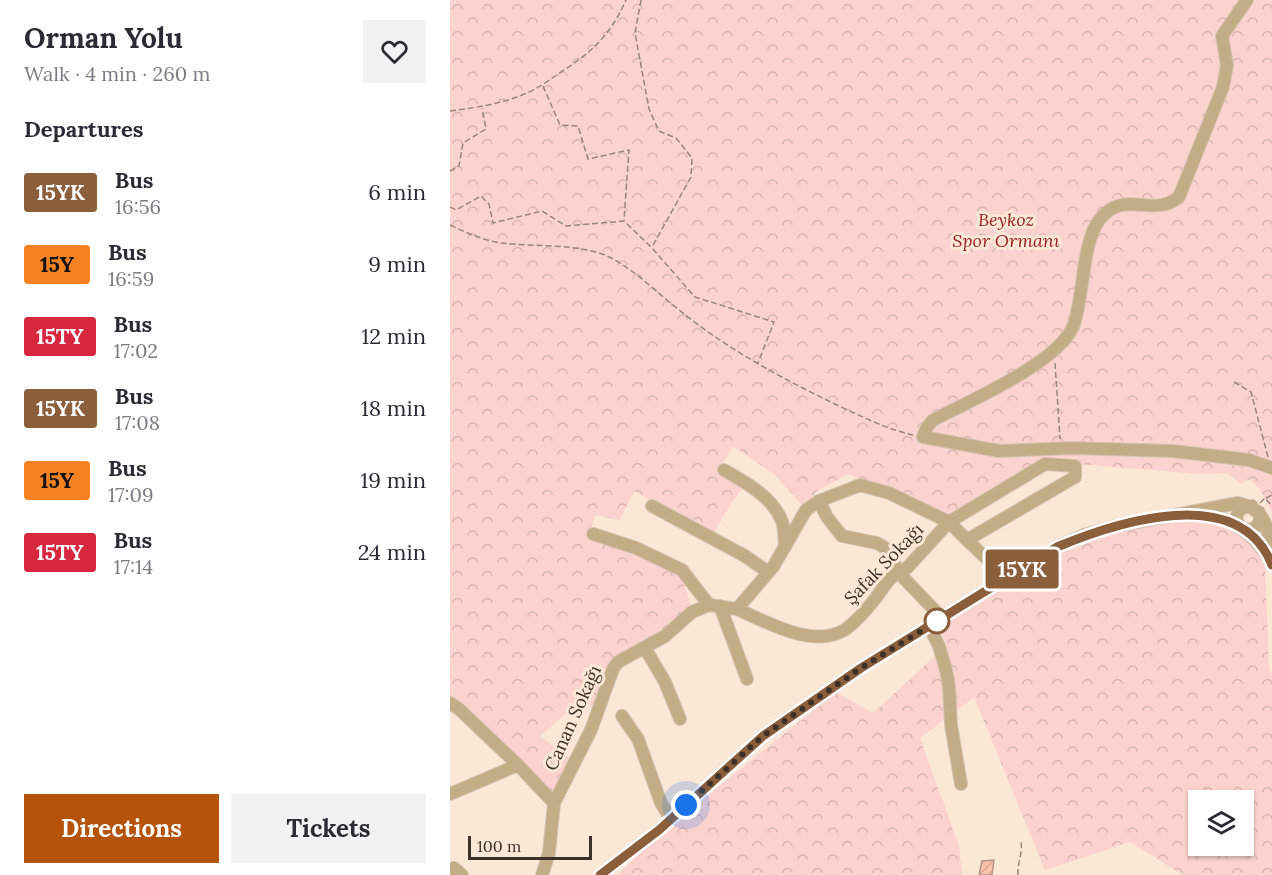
<!DOCTYPE html>
<meta charset="utf-8">
<style>
:root{--surface:#fff;--page:#f2f2f3;--text:#2b2b33;--muted:#7c7c81;--accent:#b45309}
body{margin:0;font-family:Lora,serif;background:var(--page);color:var(--text);height:100vh;display:flex;flex-direction:column;font-size:22px;white-space:nowrap}
*{box-sizing:border-box;margin:0}
p{font-size:20px;color:var(--muted)}
.icon{flex:none;width:33px;height:33px;fill:none;stroke:currentColor;stroke-width:2;stroke-linecap:round;stroke-linejoin:round}
.map{position:relative;flex:1;overflow:hidden}
.details{display:flex;flex-direction:column;background:var(--surface);width:450px}
.details>*{flex:none}
.badge{padding:0 12px;border-radius:4px;font-size:21px;line-height:39px}
.tools{position:absolute;left:738px;top:790px;display:grid;gap:12px}
.tools a{display:grid;place-items:center;width:66px;height:66px;border-radius:0px;background:var(--surface);box-shadow:0 2px 4px #0004;font-size:30px}
.scale{position:absolute;left:18px;bottom:15px;width:124px;box-sizing:border-box;padding-left:6px;border:3px solid #3b3129;border-top:0;font-size:16px;line-height:21px;white-space:nowrap;color:#3b3129;-webkit-text-stroke:4px #fbe7d5;paint-order:stroke}
.you{position:absolute;width:30px;height:30px;margin:-15px;border:4px solid #fff;border-radius:50%;background:#1a73e8;box-shadow:0 0 0 9px #1a73e833}
.map>.badge{position:absolute;translate:-50% -50%;box-shadow:0 0 0 3px #fff}
h2{padding:0 24px;font-size:22px;line-height:54px}
.round{display:grid;place-items:center;flex:none;width:63px;height:63px;border-radius:0px;background:var(--page)}
.headline{display:flex;align-items:center;justify-content:space-between;height:102px;padding:0 24px}
h1{font-size:28px;font-weight:700;line-height:45px}
.action{display:flex;gap:12px;margin-top:auto;padding:12px 24px}
.action a{flex:1;height:69px;border-radius:0px;background:var(--accent);color:#fff;font-size:24px;font-weight:700;line-height:69px;text-align:center}
.action a+a{background:var(--page);color:var(--text)}
ul{padding:0;list-style:none}
li{display:flex;align-items:center;gap:18px;height:72px;padding:0 24px}
li div{flex:1}
li b{display:block;font-size:22px}
li em{font-style:normal}
li .badge{min-width:66px;font-weight:700;text-align:center}
main{display:flex;flex:1;min-height:0}
.map>svg:first-child{display:block}
.forest{fill:url(#forest-crowns);fill-rule:evenodd}
.building{fill:url(#building-hatch);stroke:#b39588;stroke-width:1.5}
.lines{fill:none;stroke-linecap:round;stroke-linejoin:round}
.minor-casing{stroke:#d5c3b3;stroke-width:14}
.path{stroke:#96877a;stroke-width:1.5;stroke-dasharray:6 3;stroke-linecap:butt}
.minor{stroke:#c2ad87;stroke-width:12}
.line-casing{stroke:#fff;stroke-width:14}
.line{stroke:#8b5e3c;stroke-width:9}
.walk{stroke:#3b3129;stroke-width:6;stroke-dasharray:0 10.8}
.stop-dot{fill:#fff;stroke:#8b5e3c;stroke-width:3}
.labels{text-anchor:middle;stroke-width:6;stroke-linejoin:round;paint-order:stroke}
.park-label{font-size:18px;font-style:italic;fill:#9a2224;stroke:#fbe7d5}
.street-label{font-size:18px;fill:#3b3129;stroke:#fbe7d5}
</style>
<main>
<section class="details">
<div class="headline"><div><h1>Orman Yolu</h1><p>Walk · 4 min · 260 m</p></div><a class="round"><svg class="icon" aria-label="heart" viewBox="0 0 24 24"><path d="M12 20l-8-8c-3-5 5-10 8-4 3-6 11-1 8 4z"/></svg></a></div>
<h2>Departures</h2>
<ul>
<li><span class="badge" style="background:#8b5e3c;color:#fff">15YK</span><div><b>Bus</b><p>16:56</p></div><em>6 min</em></li>
<li><span class="badge" style="background:#f58220;color:#111">15Y</span><div><b>Bus</b><p>16:59</p></div><em>9 min</em></li>
<li><span class="badge" style="background:#d7263d;color:#fff">15TY</span><div><b>Bus</b><p>17:02</p></div><em>12 min</em></li>
<li><span class="badge" style="background:#8b5e3c;color:#fff">15YK</span><div><b>Bus</b><p>17:08</p></div><em>18 min</em></li>
<li><span class="badge" style="background:#f58220;color:#111">15Y</span><div><b>Bus</b><p>17:09</p></div><em>19 min</em></li>
<li><span class="badge" style="background:#d7263d;color:#fff">15TY</span><div><b>Bus</b><p>17:14</p></div><em>24 min</em></li>
</ul>
<div class="action"><a>Directions</a><a>Tickets</a></div>
</section>
<div class="map">
<svg width="822" height="875" viewBox="0 0 822 875">
<defs>
<pattern id="forest-crowns" width="20" height="18" patternUnits="userSpaceOnUse" patternTransform="scale(1.5)"><rect width="20" height="18" fill="#fcd2ce"/><path d="M2 6a3 3 0 1 1 6 0M12 15a3 3 0 1 1 6 0" fill="none" stroke="#d9b5b1"/></pattern>
<pattern id="building-hatch" width="6" height="6" patternUnits="userSpaceOnUse" patternTransform="scale(1.5)"><rect width="6" height="6" fill="#fec4ab"/><path d="M-1 1l2-2M0 6l6-6M5 7l2-2" fill="none" stroke="#dba993"/></pattern>
</defs>
<rect width="100%" height="100%" fill="#fbe7d5"/>
<g class="forest">
<polygon points="0,0 822,0 822,513 810,489 800,479 791,484 777,473 749,474 628,464 625,459 607,457 593,459 501,516 398,474 367,491 354,507 324,474 283,446 270,469 294,486 282,502 263,534 184,491 170,520 145,515 139,535 230,571 242,610 214,635 164,662 144,710 132,700 90,736 121,759 103,794 0,698"/>
<path d="M755 519 795 537 815 563 819 669 822 676V875H733L680 842 595 870 524 697 470 738 509 846 512 875H167L216 829 386 692 423 713 497 645 487 622 619 546 697 525ZM748 801H794V846H748Z"/>
</g>
<polygon class="building" points="544,860 542,875 529,875 532,861"/>
<g class="lines">
<g class="minor-casing">
<g id="minor">
<path d="M797 0 772 36 777 65 773 87 729 197C702 219 675 188 650 219 632 241 634 295 624 324 612 361 518 402 483 420L477 427 473 437 549 451 622 448 723 451 799 460 822 468"/>
<path d="M274 470C295 482 321 496 331 519 335 526 334 538 335 547"/>
<polyline points="369,501 377,517 392,536 427,543 440,551 447,571 492,618"/>
<polyline points="202,506 295,556 318,572"/>
<path d="M802 506 792 508C785 514 785 521 791 528L801 530C809 526 812 520 809 512"/>
<path d="M745 515C783 515 801 532 821 561"/>
<polyline points="143,534 186,548 232,570 259,605"/>
<polyline points="270,606 297,679"/>
<path d="M287 609C317 622 364 650 396 629 407 621 417 609 425 599 434 587 442 572 457 568L499 522 595 464 625 466V477L517 540 538 560 550 582"/>
<polyline points="479,626 489,646 496,670 499,686 501,725 511,784"/>
<polyline points="195,648 215,682 230,719"/>
<polyline points="0,703 9,709 68,765 104,803"/>
<polyline points="172,716 188,739 211,803 221,819"/>
<polyline points="0,794 68,765"/>
<polyline points="0,871 4,868 12,875"/>
<polyline points="92,875 99,853 104,803 141,730 163,669 168,662 215,636 242,612 259,605 287,609 323,567 356,510 369,501 410,485 439,493 499,522 517,540"/>
<path d="M150 875 209 830 313 736 411 668 607 547 634 535 666 526 788 503C822 510 818 537 822 565"/>
</g>
</g>
<g class="path">
<polyline points="191,0 185,33 199,109 209,131 226,138 242,158 241,177 202,247"/>
<polyline points="93,86 110,125 128,126 138,159 179,150 174,220"/>
<path d="M0 111C24 108 50 104 72 95 85 90 97 82 108 74 141 53 160 36 176 0"/>
<polyline points="0,171 9,166 13,143 36,129 32,108"/>
<polyline points="0,207 6,210 31,196 39,204 43,223 92,211 116,226 174,221 201,247 245,297 324,322 308,363"/>
<path d="M0 225C17 233 33 240 51 243 84 247 136 243 163 259 188 273 206 292 228 309 275 348 333 379 387 405 413 417 436 429 463 435"/>
<polyline points="605,363 610,439"/>
<polyline points="784,382 801,392 818,457"/>
<polyline points="816,498 822,495"/>
<polyline points="810,503 815,498 822,506"/>
<path d="M568 875C567 863 573 853 571 842"/>
</g>
<use href="#minor" class="minor"/>
</g>
<g class="lines">
<g class="line-casing">
<path id="line" d="M150 875 209 830 313 736 411 668 607 547C667 522 789 482 822 565"/>
</g>
<use href="#line" class="line"/>
<polyline class="walk" points="236,805 313,736 411,668 492,618 487,621"/>
</g>
<circle class="stop-dot" cx="487" cy="621" r="12"/>
<g class="labels">
<g class="park-label">
<text x="556" y="226">Beykoz<tspan x="556" dy="21">Spor Ormanı</tspan></text>
</g>
<g class="street-label">
<text transform="translate(434 564) rotate(-46)" y="6">Şafak Sokağı</text>
<text transform="translate(123 718) rotate(-66)" y="6">Canan Sokağı</text>
</g>
</g>
</svg>
<div class="tools">
<a><svg class="icon" aria-label="layers" viewBox="0 0 24 24"><path d="M12 4l9 5-9 5-9-5zM3 14l9 5 9-5"/></svg></a>
</div>
<div class="scale">100 m</div>
<div class="you" style="left:236px;top:805px"></div>
<b class="badge" style="left:572px;top:569px;background:#8b5e3c;color:#fff">15YK</b>
</div>
</main>
